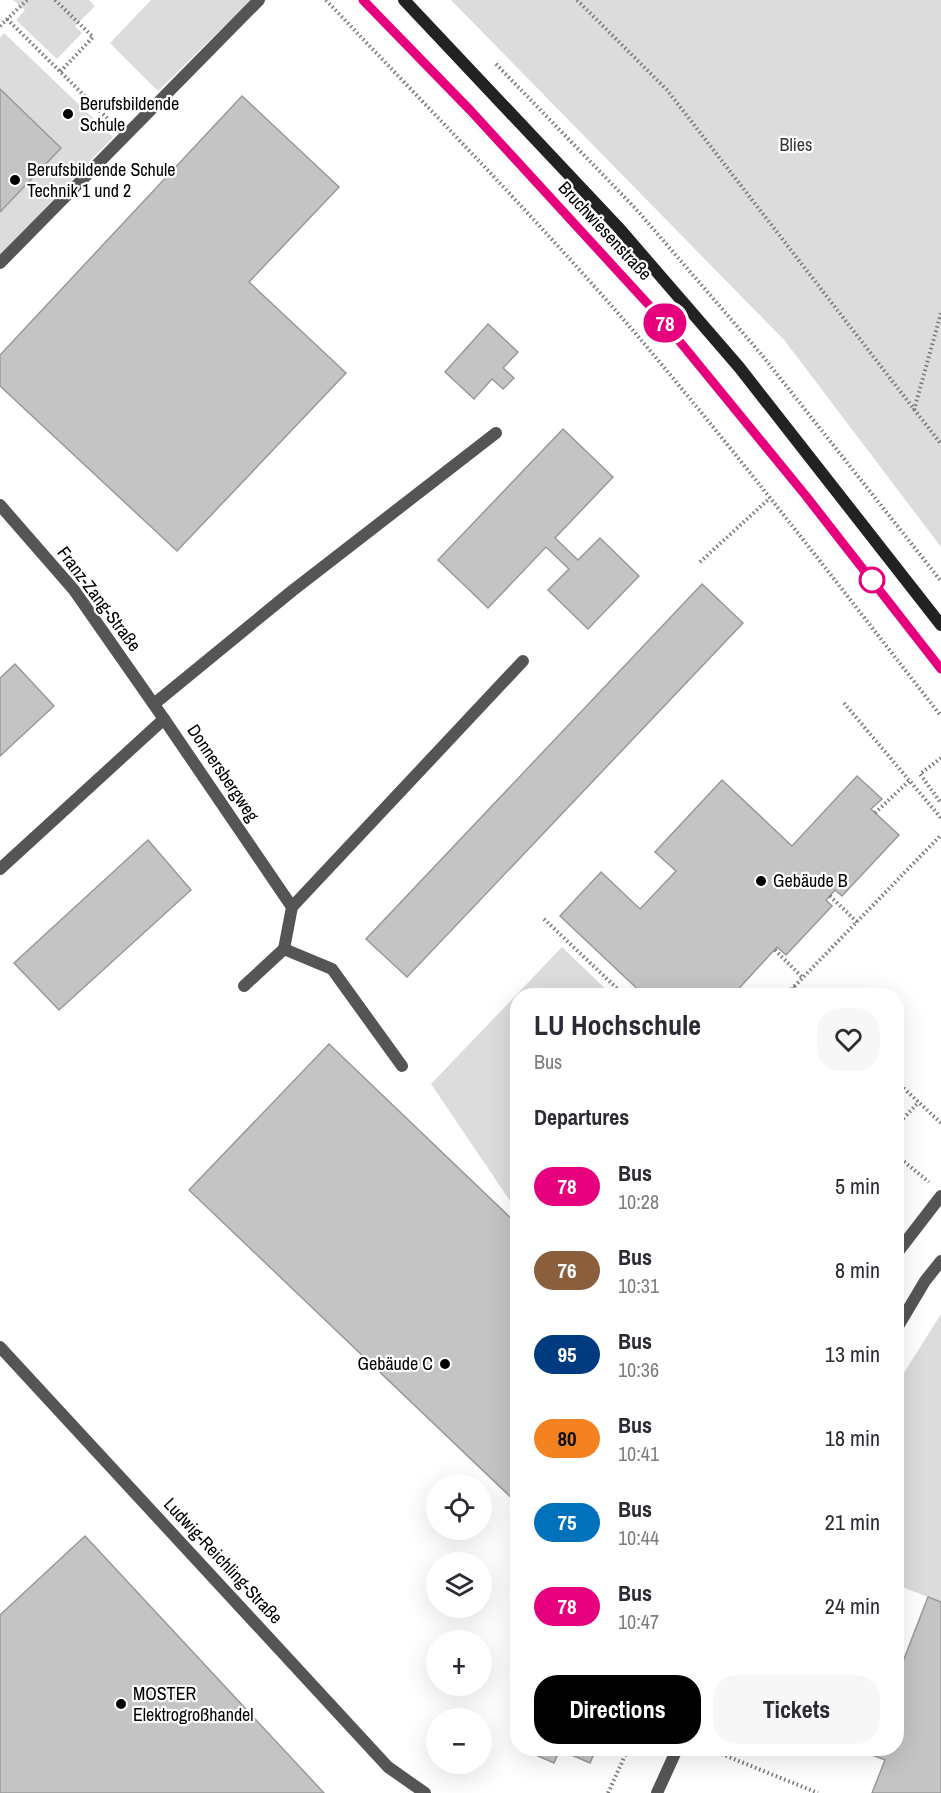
<!DOCTYPE html>
<meta charset="utf-8">
<style>
:root{--surface:#fff;--page:#f7f7f7;--text:#2b2b33;--muted:#7c7c81;--accent:#000}
body{margin:0;font-family:"Archivo Narrow",sans-serif;background:var(--page);color:var(--text);height:100vh;display:flex;flex-direction:column;font-size:22px;white-space:nowrap}
*{box-sizing:border-box;margin:0}
p{font-size:20px;color:var(--muted)}
.icon{flex:none;width:33px;height:33px;fill:none;stroke:currentColor;stroke-width:2;stroke-linecap:round;stroke-linejoin:round}
.map{position:relative;flex:1;overflow:hidden}
.drawer{position:absolute;left:510px;top:988px;width:394px;height:768px;display:flex;flex-direction:column;background:var(--surface);border-radius:24px;box-shadow:0 6px 24px #0002}
.drawer>*{flex:none}
.badge{padding:0 12px;border-radius:20px;font-size:21px;line-height:39px}
.controls{position:absolute;left:426px;top:1474px;display:grid;gap:12px}
.controls a{display:grid;place-items:center;width:66px;height:66px;border-radius:50%;background:var(--surface);box-shadow:0 6px 24px #0002;font-size:30px}
.map>.badge{position:absolute;translate:-50% -50%;box-shadow:0 0 0 3px #fff}
h2{padding:0 24px;font-size:22px;line-height:54px}
.round{display:grid;place-items:center;flex:none;width:63px;height:63px;border-radius:24px;background:var(--page)}
.head{display:flex;align-items:center;justify-content:space-between;height:102px;padding:0 24px}
h1{font-size:28px;font-weight:700;line-height:45px}
.primary-button{display:flex;gap:12px;margin-top:auto;padding:12px 24px}
.primary-button a{flex:1;height:69px;border-radius:24px;background:var(--accent);color:#fff;font-size:24px;font-weight:700;line-height:69px;text-align:center}
.primary-button a+a{background:var(--page);color:var(--text)}
ul{padding:0;list-style:none}
li{display:flex;align-items:center;gap:18px;height:84px;padding:0 24px}
li div{flex:1}
li b{display:block;font-size:22px}
li em{font-style:normal}
li .badge{min-width:66px;font-weight:700;text-align:center}
.map>svg:first-child{display:block}
.green{fill:#dcdcdc}
.building{fill:#c4c4c4;stroke:#999;stroke-width:1.5}
.lines{fill:none;stroke-linecap:round;stroke-linejoin:round}
.path{stroke:#777;stroke-width:4;stroke-dasharray:1.5 3;stroke-linecap:butt}
.lane{stroke:#555;stroke-width:12}
.street{stroke:#555;stroke-width:12}
.secondary{stroke:#222;stroke-width:12}
.line-casing{stroke:#fff;stroke-width:14}
.line{stroke:#e6007e;stroke-width:9}
.poi-dot{fill:#000;stroke:#fff;stroke-width:2}
.stop-dot{fill:#fff;stroke:#e6007e;stroke-width:3}
.labels{text-anchor:middle;stroke-width:4.5;stroke-linejoin:round;paint-order:stroke}
.poi-label{font-size:18px;fill:#000;stroke:#fff;text-anchor:start}
.park-label{font-size:18px;fill:#333;stroke:#fff}
.street-label{font-size:18px;fill:#000;stroke:#fff}
</style>
<div class="map">
<svg width="941" height="1793" viewBox="0 0 941 1793">
<rect width="100%" height="100%" fill="#fff"/>
<g class="green">
<polygon points="13,0 89,0 95,6 75,26 82,33 57,59 16,20 25,10"/>
<polygon points="151,0 251,0 158,91 110,43"/>
<polygon points="451,0 941,0 941,547 785,341"/>
<polygon points="4,33 113,137 0,255 0,38"/>
<polygon points="562,947 613,996 518,996 517,1211 431,1084"/>
<polygon points="941,1314 941,1602 897,1585 897,1384"/>
</g>
<g class="building">
<polygon points="0,89 61,148 0,212"/>
<polygon points="242,96 339,187 249,282 346,373 177,551 0,386 0,355"/>
<polygon points="488,324 518,352 503,368 514,378 503,389 492,379 474,399 445,372"/>
<polygon points="563,429 613,477 555,538 578,560 600,538 639,576 588,629 548,590 569,569 546,547 488,608 438,560"/>
<polygon points="702,584 743,623 407,977 366,939"/>
<polygon points="15,664 54,706 0,756 0,678"/>
<polygon points="857,776 882,799 871,809 899,835 842,896 835,890 826,900 832,906 786,955 777,947 732,996 645,996 560,916 601,872 640,909 676,871 655,852 722,780 792,846"/>
<polygon points="148,840 191,890 59,1010 14,963"/>
<polygon points="329,1044 518,1225 518,1504 189,1190"/>
<polygon points="85,1536 324,1793 0,1793 0,1615"/>
<polygon points="928,1597 941,1602 941,1793 872,1793 885,1760 867,1753 869,1749 897,1749 897,1677"/>
<polygon points="522,1749 596,1749 590,1763 560,1750 554,1763"/>
</g>
<g class="lines">
<g class="path">
<polyline points="55,0 93,37 60,72"/>
<path d="M326 0C430 110 537 219 636 334 741 458 841 588 941 716"/>
<polyline points="577,0 667,90 941,444"/>
<polyline points="7,19 111,122"/>
<polyline points="0,26 27,0"/>
<polyline points="496,64 636,209 761,354 941,581"/>
<polyline points="914,410 941,313"/>
<polyline points="700,562 770,498"/>
<polyline points="844,703 941,818"/>
<polyline points="941,758 920,774 941,803"/>
<polyline points="875,813 910,780"/>
<polyline points="830,896 857,922"/>
<polyline points="544,919 625,996"/>
<polyline points="775,950 802,977"/>
<polyline points="793,987 803,996"/>
<polyline points="785,996 941,835"/>
<polyline points="897,1082 941,1123"/>
<polyline points="897,1125 919,1102"/>
<polyline points="897,1156 929,1182"/>
<polyline points="709,1749 818,1793"/>
<polyline points="608,1793 628,1749"/>
</g>
<g class="lane">
<polyline points="0,263 259,0"/>
<polyline points="154,704 292,591 496,433"/>
<polyline points="292,907 523,661"/>
<polyline points="244,986 284,949 332,969 402,1066"/>
</g>
<g class="street">
<polyline points="0,505 74,590 164,719"/>
<polyline points="0,869 164,719 292,907 284,949"/>
<polyline points="897,1253 941,1196"/>
<polyline points="897,1328 925,1281 941,1261"/>
<polyline points="0,1347 388,1767 425,1793"/>
<polyline points="657,1793 677,1749"/>
</g>
<g class="secondary">
<polyline points="363,0 469,110 658,315 806,497 941,669"/>
<polyline points="404,0 618,227 739,367 941,625"/>
</g>
</g>
<g class="lines">
<g class="line-casing">
<polyline id="line" points="363,0 470,110 658,315 806,496 941,669"/>
</g>
<use href="#line" class="line"/>
</g>
<g class="poi-dot">
<circle cx="68" cy="114" r="6"/>
<circle cx="15" cy="180" r="6"/>
<circle cx="761" cy="881" r="6"/>
<circle cx="445" cy="1364" r="6"/>
<circle cx="121" cy="1704" r="6"/>
</g>
<circle class="stop-dot" cx="872" cy="580" r="12"/>
<g class="labels">
<g class="poi-label">
<text x="80" y="110">Berufsbildende<tspan x="80" dy="21">Schule</tspan></text>
<text x="27" y="176">Berufsbildende Schule<tspan x="27" dy="21">Technik 1 und 2</tspan></text>
<text x="773" y="887">Gebäude B</text>
<text x="433" y="1370" text-anchor="end">Gebäude C</text>
<text x="133" y="1700">MOSTER<tspan x="133" dy="21">Elektrogroßhandel</tspan></text>
</g>
<g class="park-label">
<text x="796" y="151">Blies</text>
</g>
<g class="street-label">
<text transform="translate(605 231) rotate(47)" y="6">Bruchwiesenstraße</text>
<text transform="translate(99 599) rotate(53)" y="6">Franz-Zang-Straße</text>
<text transform="translate(223 773) rotate(56)" y="6">Donnersbergweg</text>
<text transform="translate(223 1561) rotate(47)" y="6">Ludwig-Reichling-Straße</text>
</g>
</g>
</svg>
<div class="controls">
<a><svg class="icon" aria-label="locate" viewBox="0 0 24 24"><circle cx="12" cy="12" r="6"/><path d="M12 2v4M12 18v4M2 12h4M18 12h4"/></svg></a>
<a><svg class="icon" aria-label="layers" viewBox="0 0 24 24"><path d="M12 4l9 5-9 5-9-5zM3 14l9 5 9-5"/></svg></a>
<a>+</a>
<a>−</a>
</div>
<b class="badge" style="left:665px;top:323px;background:#e6007e;color:#fff">78</b>
<section class="drawer">
<div class="head"><div><h1>LU Hochschule</h1><p>Bus</p></div><a class="round"><svg class="icon" aria-label="heart" viewBox="0 0 24 24"><path d="M12 20l-8-8c-3-5 5-10 8-4 3-6 11-1 8 4z"/></svg></a></div>
<h2>Departures</h2>
<ul>
<li><span class="badge" style="background:#e6007e;color:#fff">78</span><div><b>Bus</b><p>10:28</p></div><em>5 min</em></li>
<li><span class="badge" style="background:#8b5e3c;color:#fff">76</span><div><b>Bus</b><p>10:31</p></div><em>8 min</em></li>
<li><span class="badge" style="background:#003b80;color:#fff">95</span><div><b>Bus</b><p>10:36</p></div><em>13 min</em></li>
<li><span class="badge" style="background:#f58220;color:#111">80</span><div><b>Bus</b><p>10:41</p></div><em>18 min</em></li>
<li><span class="badge" style="background:#0072bc;color:#fff">75</span><div><b>Bus</b><p>10:44</p></div><em>21 min</em></li>
<li><span class="badge" style="background:#e6007e;color:#fff">78</span><div><b>Bus</b><p>10:47</p></div><em>24 min</em></li>
</ul>
<div class="primary-button"><a>Directions</a><a>Tickets</a></div>
</section>
</div>
